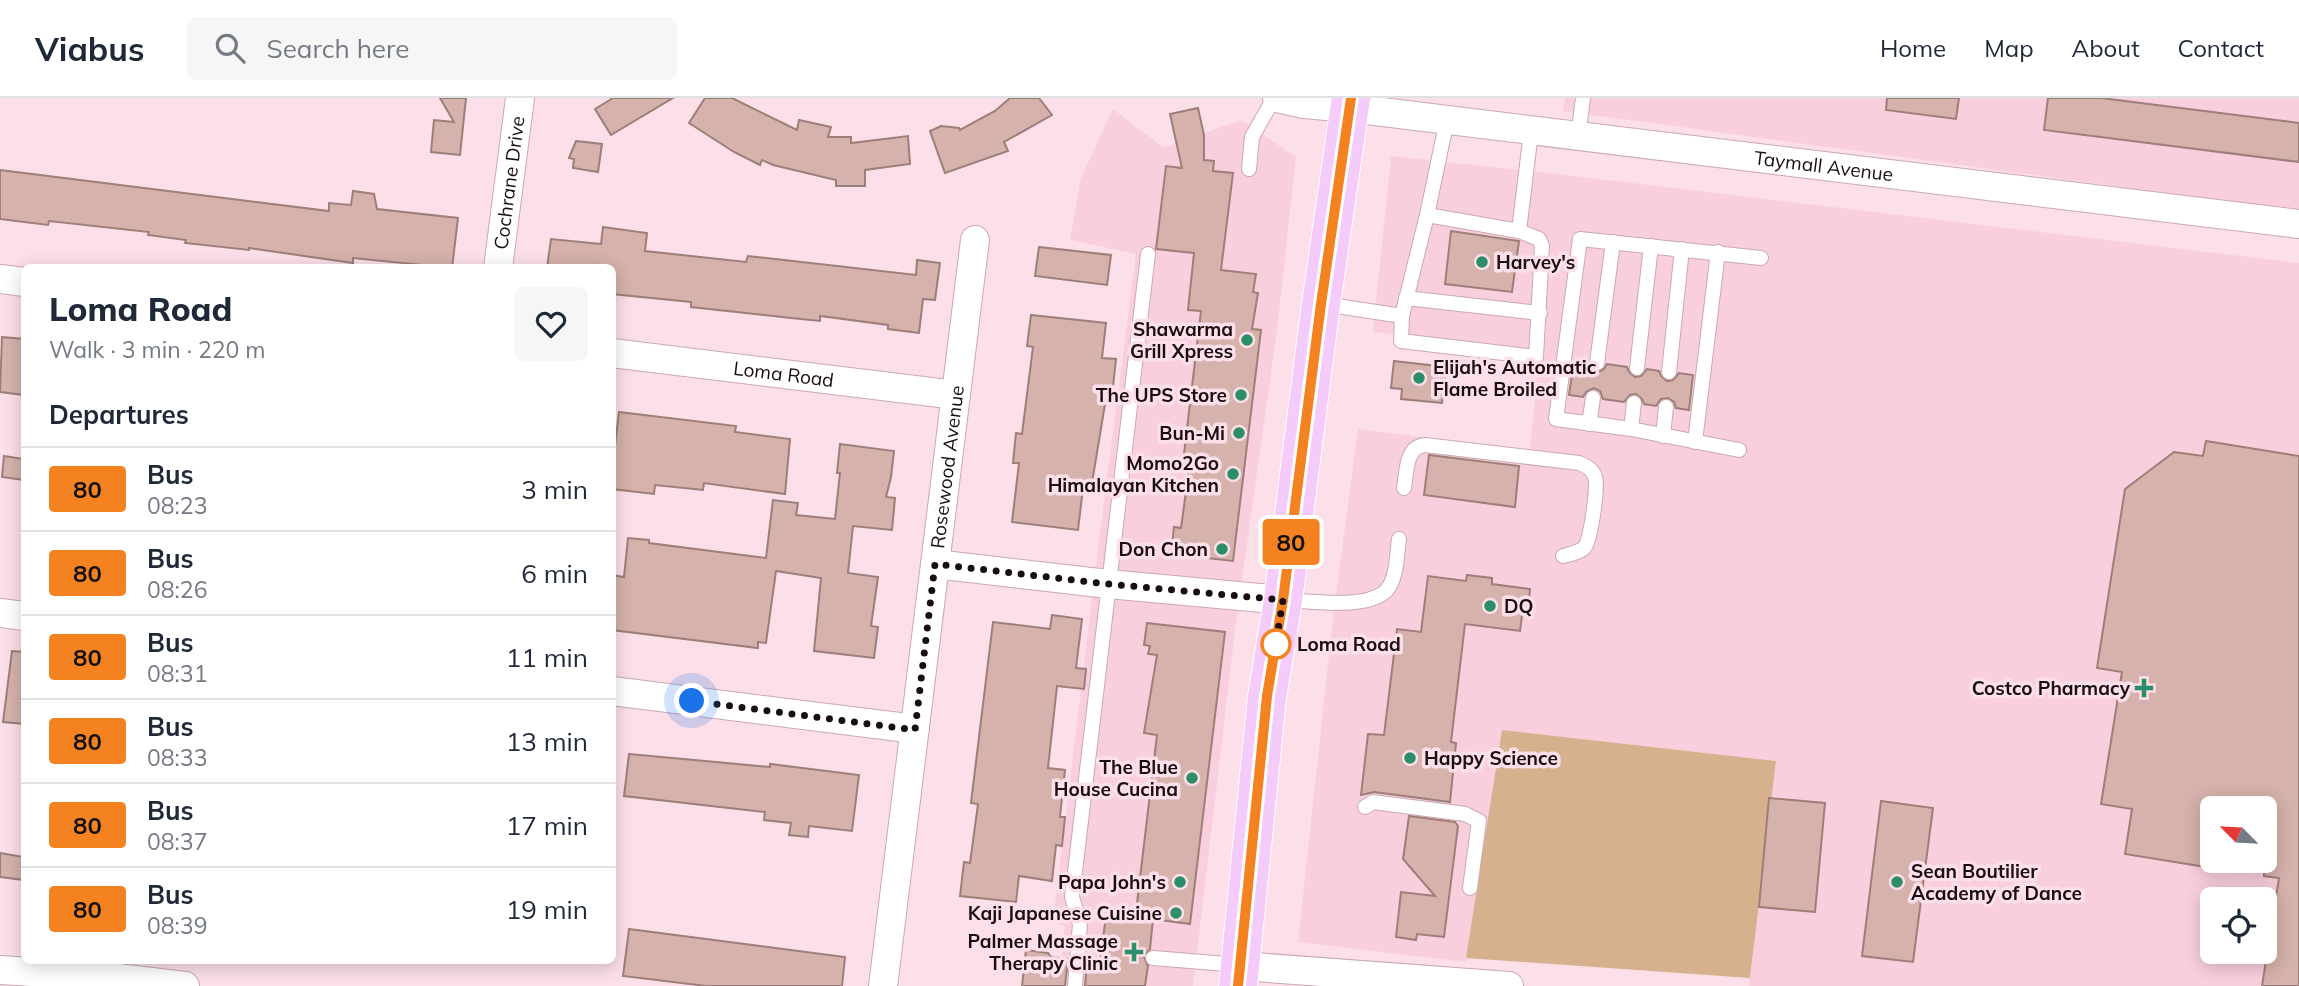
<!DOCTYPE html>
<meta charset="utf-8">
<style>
:root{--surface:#fff;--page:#f6f6f7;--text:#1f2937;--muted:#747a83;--line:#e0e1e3}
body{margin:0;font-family:Mulish,sans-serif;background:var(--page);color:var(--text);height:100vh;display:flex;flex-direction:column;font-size:26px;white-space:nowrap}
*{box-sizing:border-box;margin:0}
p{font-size:23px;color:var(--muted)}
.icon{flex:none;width:38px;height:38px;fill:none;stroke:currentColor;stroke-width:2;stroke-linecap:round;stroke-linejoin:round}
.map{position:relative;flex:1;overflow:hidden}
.side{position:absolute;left:21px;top:166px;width:595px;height:700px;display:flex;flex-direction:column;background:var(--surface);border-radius:10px;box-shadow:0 4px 18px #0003}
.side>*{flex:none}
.badge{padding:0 14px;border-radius:5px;font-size:24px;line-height:46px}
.needle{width:46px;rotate:294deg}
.tools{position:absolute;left:2200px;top:698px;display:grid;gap:14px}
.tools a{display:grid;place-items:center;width:77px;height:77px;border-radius:10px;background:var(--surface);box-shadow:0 4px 18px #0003;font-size:35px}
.you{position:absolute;width:35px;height:35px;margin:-18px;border:5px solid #fff;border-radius:50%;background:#1a73e8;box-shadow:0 0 0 10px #1a73e833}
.map>.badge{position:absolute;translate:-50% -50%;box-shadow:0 0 0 4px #fff}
h2{padding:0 28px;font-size:26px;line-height:63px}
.round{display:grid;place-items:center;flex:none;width:74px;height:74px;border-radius:10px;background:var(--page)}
.summary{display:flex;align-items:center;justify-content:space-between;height:119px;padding:0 28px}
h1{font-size:33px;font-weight:800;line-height:52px}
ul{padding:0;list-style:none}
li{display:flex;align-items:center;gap:21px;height:84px;padding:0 28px;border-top:2px solid var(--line)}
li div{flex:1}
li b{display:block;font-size:26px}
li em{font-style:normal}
li .badge{min-width:77px;font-weight:700;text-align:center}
header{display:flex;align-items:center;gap:42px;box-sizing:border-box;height:98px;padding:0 35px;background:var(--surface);border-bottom:2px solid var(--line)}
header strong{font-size:33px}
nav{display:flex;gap:38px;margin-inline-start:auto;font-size:24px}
.search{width:490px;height:63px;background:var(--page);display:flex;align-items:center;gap:18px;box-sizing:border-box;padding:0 24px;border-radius:10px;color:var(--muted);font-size:26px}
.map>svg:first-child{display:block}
.built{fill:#facfdd;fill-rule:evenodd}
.green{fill:#d7b18e}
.building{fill:#d5b2ab;stroke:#9e7e78;stroke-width:2}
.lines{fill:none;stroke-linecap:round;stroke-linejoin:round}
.lane-casing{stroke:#c9a8b2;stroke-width:16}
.street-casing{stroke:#c9a8b2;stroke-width:30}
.primary-casing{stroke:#fff;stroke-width:40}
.lane{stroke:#fff;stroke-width:14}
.street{stroke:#fff;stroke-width:28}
.primary{stroke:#f5cbf9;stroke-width:38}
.line-casing{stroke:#fff;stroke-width:16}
.line{stroke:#f58220;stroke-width:10}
.walk{stroke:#190e12;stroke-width:7;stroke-dasharray:0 12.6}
.poi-dot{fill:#2b8e69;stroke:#fcdfe8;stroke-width:2.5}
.stop-dot{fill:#fff;stroke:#f58220;stroke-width:3.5}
.labels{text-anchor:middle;stroke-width:7;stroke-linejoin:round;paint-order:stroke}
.street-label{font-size:19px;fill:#190e12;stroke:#fcdfe8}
.poi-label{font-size:19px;font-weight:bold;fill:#190e12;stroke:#fcdfe8;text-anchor:end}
.stop-label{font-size:19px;font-weight:bold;fill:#190e12;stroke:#fcdfe8;text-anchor:start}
</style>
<header>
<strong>Viabus</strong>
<div class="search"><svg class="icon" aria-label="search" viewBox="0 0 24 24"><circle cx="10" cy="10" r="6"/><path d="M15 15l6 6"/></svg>Search here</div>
<nav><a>Home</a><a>Map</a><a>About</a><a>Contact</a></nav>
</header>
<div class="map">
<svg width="2299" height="888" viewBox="0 0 2299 888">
<rect width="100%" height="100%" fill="#fcdfe8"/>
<g class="built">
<polygon points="1565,0 2299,0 2299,113 1563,13"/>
<polygon points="1113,11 1164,50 1241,22 1296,59 1277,232 1235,532 1193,888 1058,888 1065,828 1053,824 1098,450 1136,156 1070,142 1081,80"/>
<path d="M1391 58 1557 76 2299 165V888H1749L1776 663 1502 632 1466 864 1298 844 1333 520 1358 331 1530 353 1539 252 1373 234ZM2212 710H2264V763H2212ZM2212 802H2264V854H2212Z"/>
</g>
<polygon class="green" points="1502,632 1776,663 1750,880 1466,860"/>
<g class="building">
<polygon points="440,0 466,0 460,57 431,54 434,22 454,24"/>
<polygon points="613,0 673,0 611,37 595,11"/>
<polygon points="705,0 732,0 797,32 799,22 831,29 828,39 851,39 851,45 908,38 910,66 865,72 865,88 836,88 836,82 773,67 762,62 760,67 734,54 689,25"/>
<polygon points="1010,0 1039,0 1052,17 1004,44 1008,53 945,75 930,33 941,28 959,30 960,32 995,13"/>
<polygon points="1887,0 1959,0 1956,21 1886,12"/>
<polygon points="2048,0 2101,0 2299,25 2299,64 2044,32"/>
<polygon points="1198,10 1204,37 1204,62 1214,63 1213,73 1233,75 1221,172 1256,176 1253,194 1258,195 1252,231 1261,232 1233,463 1171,456 1174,429 1181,430 1191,357 1184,356 1201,213 1188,212 1194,155 1156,151 1166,68 1182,70 1170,16"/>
<polygon points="576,43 602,46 598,74 573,70 574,61 569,60"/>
<polygon points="0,72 329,113 329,105 351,107 353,93 374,96 377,111 458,120 452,170 353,160 353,165 249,150 249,152 185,145 186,142 148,137 149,134 49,123 48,127 0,121"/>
<polygon points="603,129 647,135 645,153 746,164 748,158 916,177 917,162 940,165 935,202 923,201 919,235 888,231 888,227 820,218 820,223 791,220 691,209 691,204 612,196 612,170 547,170 551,141 601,146"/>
<polygon points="1451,133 1519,143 1512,194 1445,186"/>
<polygon points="1039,149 1111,157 1107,187 1035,178"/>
<polygon points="1031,217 1106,225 1102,260 1116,261 1113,289 1108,288 1091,391 1083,390 1078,432 1012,424 1019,365 1013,365 1016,335 1022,336 1033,249 1027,248"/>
<polygon points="2,239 24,241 24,297 0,294"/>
<polygon points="1394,263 1446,269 1442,305 1401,301 1402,291 1391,290"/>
<polygon points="1574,263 1587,264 1591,272 1596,275 1604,271 1607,266 1627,269 1629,274 1635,279 1641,278 1647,271 1659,273 1661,278 1667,283 1673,282 1679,275 1693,277 1689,312 1676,310 1674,304 1668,300 1661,301 1656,308 1644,306 1642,301 1636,296 1630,297 1624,304 1603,301 1600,293 1594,290 1586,294 1583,299 1569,297"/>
<polygon points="619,314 736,328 735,334 790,341 785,396 704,385 703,392 655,387 654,396 612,391 612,372"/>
<polygon points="2206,343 2299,358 2299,888 2262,888 2279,780 2264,778 2264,710 2212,710 2212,770 2125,756 2132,711 2101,706 2122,574 2097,570 2125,391 2174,354 2203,358"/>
<polygon points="840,346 894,353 891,379 886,399 895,400 892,432 853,428 848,475 878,479 871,528 878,529 874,560 814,553 821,480 776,473 766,545 758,544 758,550 612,532 612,477 624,479 628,440 649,442 649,445 766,460 773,402 798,405 796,417 835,421 840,375 837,375"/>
<polygon points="1429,357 1519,368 1515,409 1424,397"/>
<polygon points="4,358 24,361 24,382 2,379"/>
<polygon points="1467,477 1492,480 1492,486 1530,491 1528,511 1523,510 1520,533 1465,526 1451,644 1456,645 1450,704 1374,694 1361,697 1368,636 1384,637 1397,531 1421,534 1428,478 1466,483"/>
<polygon points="1052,517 1082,521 1076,570 1086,571 1084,591 1057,588 1048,670 1065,672 1060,719 1065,719 1062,748 1056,747 1052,783 1019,778 1016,804 960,798 964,764 970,765 978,706 971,705 993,524 1050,531"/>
<polygon points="1147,525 1225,534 1190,826 1153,821 1150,851 1144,859 1148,868 1145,888 1085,888 1087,863 1100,864 1106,818 1135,822 1157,637 1144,635 1157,557 1148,556 1150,548 1144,547"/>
<polygon points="12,553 24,554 24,626 3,624"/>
<polygon points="629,656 770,669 770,666 859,677 852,733 809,728 808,739 789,737 791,725 764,722 765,714 624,698"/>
<polygon points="1769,700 1825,705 1815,814 1759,809"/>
<polygon points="1881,703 1933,710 1913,864 1862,858"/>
<polygon points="1409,718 1455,724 1458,728 1444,839 1417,836 1416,842 1396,839 1401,794 1435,798 1403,761"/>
<polygon points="0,755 24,759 24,782 0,779"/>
<polygon points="629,831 845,859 842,888 706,888 623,878"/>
<polygon points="1026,852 1048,855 1051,859 1068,861 1065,888 1022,888"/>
</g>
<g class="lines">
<g class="lane-casing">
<g id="lane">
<polyline points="1578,39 1583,0"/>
<polyline points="1249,71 1252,39 1274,0"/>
<polyline points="1427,117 1519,133 1539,141 1542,148 1536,259 1401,243 1402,218 1427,117 1447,22"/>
<polyline points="1519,133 1531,34"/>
<polyline points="1406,200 1540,215"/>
<polyline points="1324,206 1402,218"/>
<polyline points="1597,265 1613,144"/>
<polyline points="1637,270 1651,148"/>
<polyline points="1669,274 1682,151"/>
<polyline points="1589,326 1593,300"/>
<polyline points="1631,331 1634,305"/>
<polyline points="1663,338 1666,309"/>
<polyline points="1695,344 1718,154"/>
<polyline points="1739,352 1631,331 1556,321 1580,141 1761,160"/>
<path d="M1404 390C1407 374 1405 349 1425 347L1579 365C1586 368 1593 371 1595 379 1598 390 1591 442 1584 450 1578 455 1570 456 1563 458"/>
<path d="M1285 502C1310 503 1374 513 1389 489 1397 476 1397 456 1399 441"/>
<polyline points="1365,709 1373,704 1465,716 1479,723 1470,790"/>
<polyline points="1153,860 1239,867"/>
<polyline points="1075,888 1080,826 1072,799 1148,156"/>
</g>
</g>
<g class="street-casing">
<g id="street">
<path id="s1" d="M1277 0 1304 6 1350 10 2299 126"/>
<path id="s2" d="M498 170 520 0"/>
<polyline points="0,181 24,184"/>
<path id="s3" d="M612 255 956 297"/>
<polyline points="935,466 1108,486 1283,502"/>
<polyline points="0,515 24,518"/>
<polyline points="612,593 915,631"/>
<polyline points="1241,868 1509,888"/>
<polyline points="0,872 109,879 185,888"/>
<path id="s4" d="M883 888 975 142"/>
</g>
</g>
<g class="primary-casing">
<polyline id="primary" points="1238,888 1267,599 1283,502 1321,206 1351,0"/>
</g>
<use href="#lane" class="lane"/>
<use href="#street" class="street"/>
<use href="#primary" class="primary"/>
</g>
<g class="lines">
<g class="line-casing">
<polyline id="line" points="1238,888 1267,598 1283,502 1321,206 1351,0"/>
</g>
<use href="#line" class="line"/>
<polyline class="walk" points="692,603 915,632 935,466 1108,486 1283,502 1275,550 1276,546"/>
</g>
<g class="poi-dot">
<circle cx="1482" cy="164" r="7"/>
<circle cx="1247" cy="242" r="7"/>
<circle cx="1419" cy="280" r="7"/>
<circle cx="1241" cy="297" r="7"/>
<circle cx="1239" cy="335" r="7"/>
<circle cx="1233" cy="376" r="7"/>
<circle cx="1222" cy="451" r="7"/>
<circle cx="1490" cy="508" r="7"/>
<path d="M2140.5 579.5h7v7h7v7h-7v7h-7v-7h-7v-7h7z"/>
<circle cx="1410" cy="660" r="7"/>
<circle cx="1192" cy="680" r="7"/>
<circle cx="1180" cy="784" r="7"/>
<circle cx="1897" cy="784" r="7"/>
<circle cx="1176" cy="815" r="7"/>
<path d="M1130.5 843.5h7v7h7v7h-7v7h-7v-7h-7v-7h7z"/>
</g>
<circle class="stop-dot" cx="1276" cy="546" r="14"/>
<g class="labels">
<g class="street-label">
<text dy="7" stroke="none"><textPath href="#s1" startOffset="551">Taymall Avenue</textPath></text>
<text dy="7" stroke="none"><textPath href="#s2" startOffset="86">Cochrane Drive</textPath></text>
<text dy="7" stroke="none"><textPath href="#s3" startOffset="173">Loma Road</textPath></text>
<text dy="7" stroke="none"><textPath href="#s4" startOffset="523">Rosewood Avenue</textPath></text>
</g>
<g class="poi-label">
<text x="1496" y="171" text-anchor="start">Harvey's</text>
<text x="1233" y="238">Shawarma<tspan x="1233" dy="22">Grill Xpress</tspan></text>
<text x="1433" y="276" text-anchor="start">Elijah's Automatic<tspan x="1433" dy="22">Flame Broiled</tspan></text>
<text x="1227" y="304">The UPS Store</text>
<text x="1225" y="342">Bun-Mi</text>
<text x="1219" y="372">Momo2Go<tspan x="1219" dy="22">Himalayan Kitchen</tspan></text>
<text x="1208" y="458">Don Chon</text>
<text x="1504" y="515" text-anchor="start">DQ</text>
<text x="2130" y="597">Costco Pharmacy</text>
<text x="1424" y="667" text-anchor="start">Happy Science</text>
<text x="1178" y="676">The Blue<tspan x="1178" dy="22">House Cucina</tspan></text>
<text x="1911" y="780" text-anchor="start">Sean Boutilier<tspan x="1911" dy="22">Academy of Dance</tspan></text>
<text x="1166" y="791">Papa John's</text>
<text x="1162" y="822">Kaji Japanese Cuisine</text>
<text x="1118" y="850">Palmer Massage<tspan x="1118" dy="22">Therapy Clinic</tspan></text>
</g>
<g class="stop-label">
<text x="1297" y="553">Loma Road</text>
</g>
</g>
</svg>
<div class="tools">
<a><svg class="needle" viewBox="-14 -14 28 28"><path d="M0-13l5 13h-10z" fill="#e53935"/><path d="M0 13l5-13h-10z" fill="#747a83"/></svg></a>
<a><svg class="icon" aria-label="locate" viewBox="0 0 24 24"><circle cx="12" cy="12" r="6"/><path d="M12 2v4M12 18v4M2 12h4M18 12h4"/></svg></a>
</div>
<div class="you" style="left:692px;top:603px"></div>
<b class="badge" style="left:1291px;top:444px;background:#f58220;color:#111">80</b>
<section class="side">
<div class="summary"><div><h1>Loma Road</h1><p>Walk · 3 min · 220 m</p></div><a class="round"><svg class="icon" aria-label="heart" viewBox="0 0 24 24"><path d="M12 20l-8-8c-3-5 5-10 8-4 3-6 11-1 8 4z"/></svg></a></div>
<h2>Departures</h2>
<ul>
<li><span class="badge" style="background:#f58220;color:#111">80</span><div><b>Bus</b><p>08:23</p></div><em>3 min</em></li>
<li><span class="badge" style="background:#f58220;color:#111">80</span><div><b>Bus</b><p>08:26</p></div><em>6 min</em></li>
<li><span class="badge" style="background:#f58220;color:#111">80</span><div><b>Bus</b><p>08:31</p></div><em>11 min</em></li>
<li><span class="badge" style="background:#f58220;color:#111">80</span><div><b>Bus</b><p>08:33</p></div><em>13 min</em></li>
<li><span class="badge" style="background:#f58220;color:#111">80</span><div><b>Bus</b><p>08:37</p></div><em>17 min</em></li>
<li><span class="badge" style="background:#f58220;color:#111">80</span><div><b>Bus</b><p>08:39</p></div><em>19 min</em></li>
</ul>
</section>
</div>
